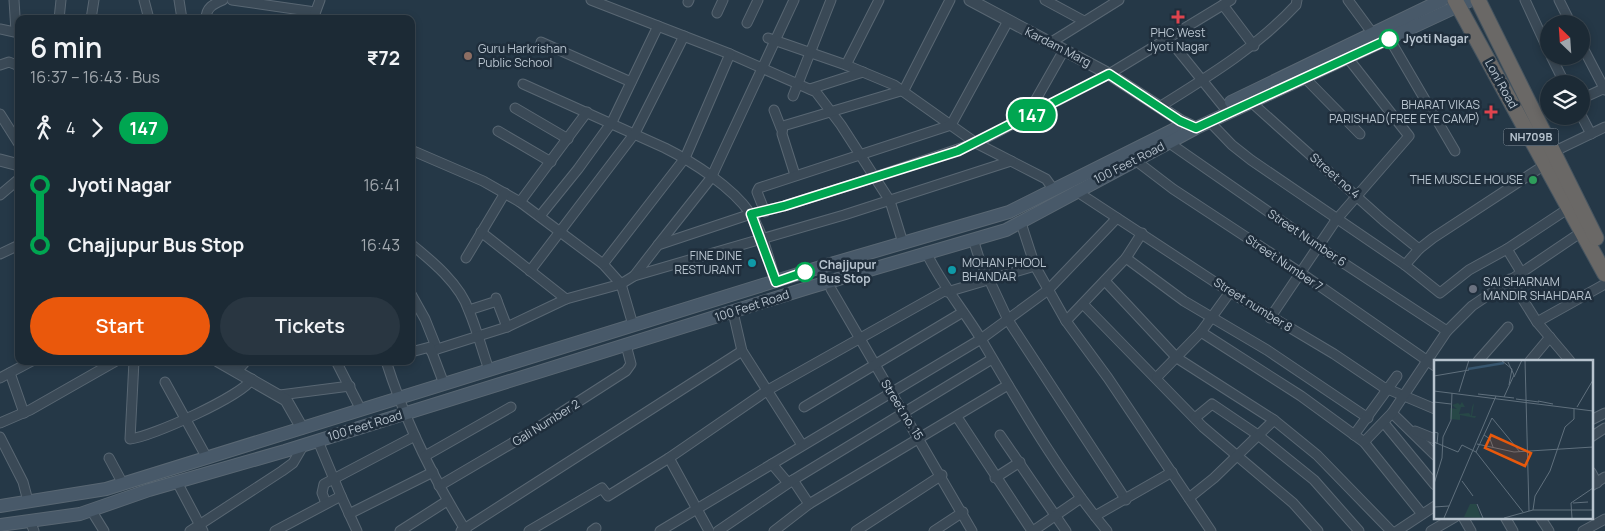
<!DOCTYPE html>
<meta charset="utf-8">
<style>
:root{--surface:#1c2a35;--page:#293641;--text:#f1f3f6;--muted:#a0a7ad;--line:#3a4650;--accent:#ea580c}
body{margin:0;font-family:Manrope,sans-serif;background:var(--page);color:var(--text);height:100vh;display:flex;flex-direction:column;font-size:19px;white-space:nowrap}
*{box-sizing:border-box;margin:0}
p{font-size:16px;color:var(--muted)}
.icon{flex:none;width:28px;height:28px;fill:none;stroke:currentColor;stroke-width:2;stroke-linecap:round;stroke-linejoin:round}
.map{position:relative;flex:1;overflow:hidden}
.sheet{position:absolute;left:15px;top:15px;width:400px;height:350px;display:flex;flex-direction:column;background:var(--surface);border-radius:10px;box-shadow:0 2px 8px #0003,0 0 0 1px var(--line)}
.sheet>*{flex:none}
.badge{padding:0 10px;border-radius:16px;font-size:18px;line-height:32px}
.needle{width:32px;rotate:335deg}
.tools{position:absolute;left:1540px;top:15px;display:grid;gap:10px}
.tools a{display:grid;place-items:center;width:50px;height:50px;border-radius:50%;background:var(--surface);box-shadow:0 2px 8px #0003,0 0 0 1px var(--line);font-size:25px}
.map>.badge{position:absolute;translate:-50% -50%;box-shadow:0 0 0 2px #fff}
.legs{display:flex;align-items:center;gap:8px;height:55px;padding:0 15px;font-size:16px}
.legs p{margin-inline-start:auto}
.summary{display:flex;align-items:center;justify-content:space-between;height:85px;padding:0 15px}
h1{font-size:28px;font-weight:600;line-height:38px}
.primary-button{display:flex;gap:10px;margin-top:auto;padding:10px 15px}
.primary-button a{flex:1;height:58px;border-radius:30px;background:var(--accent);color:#fff;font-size:20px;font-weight:600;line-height:58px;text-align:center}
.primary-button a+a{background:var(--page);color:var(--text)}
ul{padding:0 15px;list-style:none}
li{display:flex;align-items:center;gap:18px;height:60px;font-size:19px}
li i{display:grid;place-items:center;width:8px;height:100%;margin:0 6px;background:currentColor}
li i::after{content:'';width:12px;height:12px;margin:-6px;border:4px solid;border-radius:50%;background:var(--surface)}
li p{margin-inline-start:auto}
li:first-child i{background:linear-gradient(#0000 50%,currentColor 0)}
li:last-child i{background:linear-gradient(currentColor 50%,#0000 0)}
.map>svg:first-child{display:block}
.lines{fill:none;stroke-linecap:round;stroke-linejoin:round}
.minor-casing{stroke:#596773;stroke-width:11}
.tertiary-casing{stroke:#596773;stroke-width:13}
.secondary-casing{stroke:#596773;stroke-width:14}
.trunk-casing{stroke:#455460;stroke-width:17}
.minor{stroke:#3a4956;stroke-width:9}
.tertiary{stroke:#3a4956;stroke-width:11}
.secondary{stroke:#485969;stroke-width:12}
.trunk{stroke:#6a6866;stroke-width:15}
.line-1-casing{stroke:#fff;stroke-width:11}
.line-1{stroke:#00a651;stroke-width:8}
.health-dot{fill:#e0444e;stroke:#1f2e3c;stroke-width:2}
.stop-1-dot{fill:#fff;stroke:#00a651;stroke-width:2.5}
.education-dot{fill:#8d6e63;stroke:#1f2e3c;stroke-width:2}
.leisure-dot{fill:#2e9e5b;stroke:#1f2e3c;stroke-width:2}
.culture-dot{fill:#0f9aa8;stroke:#1f2e3c;stroke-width:2}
.worship-dot{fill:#6b7280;stroke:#1f2e3c;stroke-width:2}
.labels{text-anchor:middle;stroke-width:5;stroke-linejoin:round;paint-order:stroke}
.shield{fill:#1f2e3c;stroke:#8a97a3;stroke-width:1}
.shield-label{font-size:11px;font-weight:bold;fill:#b8c4cf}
.poi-label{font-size:12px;fill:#b8c4cf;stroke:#1f2e3c;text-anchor:start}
.stop-label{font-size:12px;font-weight:bold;fill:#b8c4cf;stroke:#1f2e3c;text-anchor:start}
.street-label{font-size:12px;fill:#b8c4cf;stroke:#1f2e3c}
.inset-river{fill:none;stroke:#37566f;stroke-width:2.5}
.inset-road{fill:none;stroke:#60707d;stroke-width:1}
.view{fill:#e8590c;fill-opacity:0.15;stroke:#e8590c;stroke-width:2.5}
.inset-edge{fill:none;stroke:#b8c4cf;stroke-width:2.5}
</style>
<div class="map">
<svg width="1605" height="531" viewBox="0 0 1605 531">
<rect width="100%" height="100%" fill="#253847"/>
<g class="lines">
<g class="minor-casing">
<g id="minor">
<polyline points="14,0 16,32"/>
<polyline points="144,0 149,19"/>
<polyline points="179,0 182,19"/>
<polyline points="232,0 315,12"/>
<polyline points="591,0 730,54 816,92 841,125 890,201 903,243"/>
<polyline points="1045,0 1084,21"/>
<polyline points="1348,0 1373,34"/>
<polyline points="1525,0 1549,52"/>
<polyline points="1559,0 1571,24"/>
<polyline points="688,2 689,0"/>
<polyline points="1223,5 1254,46"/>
<polyline points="717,13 723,0"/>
<polyline points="59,19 61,0"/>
<polyline points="91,19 94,0"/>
<path d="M206 19C206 7 214 4 223 0"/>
<polyline points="313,19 320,0"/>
<polyline points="747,23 758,0"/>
<polyline points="0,29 19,33"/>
<polyline points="768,38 846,65 894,85 976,143 1046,179 1051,186"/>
<polyline points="1168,38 1223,106"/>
<polyline points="541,42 631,82"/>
<polyline points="1050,43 1119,0"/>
<polyline points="1581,44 1605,90"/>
<polyline points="1393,45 1455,151"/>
<polyline points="1551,56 1565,84"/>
<polyline points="0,65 9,62 19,66"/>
<polyline points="846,65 879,0"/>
<polyline points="1304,77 1360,134"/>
<path d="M523 84 665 148C693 162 732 187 750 213 763 232 769 260 776 282"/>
<polyline points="810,89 863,72"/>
<polyline points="793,96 831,0"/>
<polyline points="1581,99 1605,88"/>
<polyline points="1251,102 1384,221 1419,249"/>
<path d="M1161 106C1209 76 1257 47 1296 5L1297 0"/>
<polyline points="515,108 568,139"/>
<polyline points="774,110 781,128"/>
<polyline points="0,114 19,144"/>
<polyline points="1581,115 1591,134"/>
<polyline points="1026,117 1064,50"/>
<polyline points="1209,121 1232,145 1251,160 1405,265 1440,293 1469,270 1507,249 1569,208"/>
<polyline points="498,131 551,162"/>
<polyline points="1168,142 1319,247 1447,331"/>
<polyline points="411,150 483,181 520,202 603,264 621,284 633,325"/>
<polyline points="1551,153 1605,127"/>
<polyline points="1135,160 1173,189 1301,273 1435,366"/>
<polyline points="795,175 782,134 783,126 904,90 950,0"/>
<polyline points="1076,191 1230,292 1334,354 1383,387 1435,409"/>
<polyline points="0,195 19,179"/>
<polyline points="520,202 587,112"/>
<polyline points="765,212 757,192 759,188 951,125 1008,21"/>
<polyline points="540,216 578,169 612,122 658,26"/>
<polyline points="1021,223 1035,266 1066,321"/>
<polyline points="481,232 566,299"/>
<polyline points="1142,233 1126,258 1066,321 1108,378 1211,531"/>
<polyline points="973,239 979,258 1008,320 1126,500"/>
<path d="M411 244C432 261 460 284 469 311 477 330 482 350 489 370"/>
<polyline points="658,245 711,178 794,0"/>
<polyline points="1507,249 1521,272"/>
<path d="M926 252C941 284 963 309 981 339 1020 405 1058 472 1107 531"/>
<polyline points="0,254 19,245"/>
<polyline points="466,258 505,193"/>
<polyline points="1126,258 1184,301 1267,350 1368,418"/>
<polyline points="603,264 685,158 730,54"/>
<polyline points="1405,265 1419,249 1433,238 1546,164"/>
<polyline points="530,271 635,133 684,36"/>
<polyline points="634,276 658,245 751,214 784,206 857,183 976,143 1109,74 1231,0"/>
<polyline points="1510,279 1537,322 1570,361"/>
<polyline points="1105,281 1177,358 1274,420 1317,455 1391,531"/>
<polyline points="831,289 972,531"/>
<polyline points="947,292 1035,266"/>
<polyline points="411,294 425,319 437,349"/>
<polyline points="497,301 507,327"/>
<polyline points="1083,304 1203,427 1293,503 1318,531"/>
<polyline points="469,310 497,301 496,298"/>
<polyline points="733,312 742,351 802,445"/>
<polyline points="1270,318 1336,220 1409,136 1347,57"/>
<polyline points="1537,322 1605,284"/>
<polyline points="1201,332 1301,396 1364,442 1422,514"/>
<polyline points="431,351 507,327 566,299 621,284 634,276 844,215 1011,161"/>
<polyline points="411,352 430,347 444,384"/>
<path d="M134 361 130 439C151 437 242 396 252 379"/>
<polyline points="336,361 361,410"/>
<path d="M386 361C405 421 433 478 466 531"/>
<polyline points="1478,361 1508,327"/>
<polyline points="1530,361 1550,337"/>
<polyline points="237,371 246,361"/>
<polyline points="10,373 24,413"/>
<polyline points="1157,377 1201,332 1230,292"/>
<polyline points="0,378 32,361"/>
<polyline points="165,382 207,458"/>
<polyline points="280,395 350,386"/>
<polyline points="804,407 963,312"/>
<polyline points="1392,413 1435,455"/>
<polyline points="957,417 1032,531"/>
<polyline points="1195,418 1212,404 1258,435 1314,480 1359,531"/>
<polyline points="1591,420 1605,413"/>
<polyline points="0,423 30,410 116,361"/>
<polyline points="1384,423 1435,485"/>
<polyline points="1415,431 1435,439"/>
<polyline points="1000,435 1066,531"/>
<polyline points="1354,435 1397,376"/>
<polyline points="0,437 23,482 28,501"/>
<polyline points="1591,437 1605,428"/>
<polyline points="1364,442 1392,413 1447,331 1472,306 1586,229"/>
<polyline points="425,456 511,407"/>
<polyline points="109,458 123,484"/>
<polyline points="669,458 709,531"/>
<polyline points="772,464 788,483"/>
<polyline points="1591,472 1597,483"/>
<polyline points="995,478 1020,462"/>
<polyline points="793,480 809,504"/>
<polyline points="177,482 203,531"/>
<polyline points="439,486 531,432 626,371 631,364 626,345"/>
<polyline points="1591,486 1605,477"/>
<polyline points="341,496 357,531"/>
<polyline points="1189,498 1214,478 1274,420"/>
<polyline points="326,503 322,493 324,484 415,436"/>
<polyline points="91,510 104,531"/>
<polyline points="349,514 433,472"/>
<polyline points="1095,516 1172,472"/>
<polyline points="1463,517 1471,531"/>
<polyline points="1505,517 1513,531"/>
<polyline points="1540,517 1549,531"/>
<polyline points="30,521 34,531"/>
<polyline points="190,531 282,471 293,463 303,446"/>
<polyline points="275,531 341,496 318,441"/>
<polyline points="400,531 447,501"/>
<polyline points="461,531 742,351"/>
<polyline points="529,531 602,488 608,496 669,458 768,390 946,290"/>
<polyline points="592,531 596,528"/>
<polyline points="660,531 981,339 1048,290 1117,218"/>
<polyline points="718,531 793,480 992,359"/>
<polyline points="774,531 809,504 1008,385"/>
<polyline points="856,531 942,475"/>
<polyline points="934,531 963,512"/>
<polyline points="1033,531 1081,498"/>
<polyline points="1397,531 1435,506"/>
<polyline points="1431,531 1455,517"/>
<polyline points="1583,531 1605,519"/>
</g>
</g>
<g class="tertiary-casing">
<g id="tertiary">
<polyline points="970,0 1109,74 1181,121 1196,128"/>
<polyline points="0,160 19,165"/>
<polyline points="218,361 286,400 302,428"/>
</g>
</g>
<g class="secondary-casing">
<g id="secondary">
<polyline points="1231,102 1442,0"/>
<polyline points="0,506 106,489 824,266 1009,212 1175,129"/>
<polyline points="0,525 80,514 149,490 285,451 811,287 1006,230 1196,128 1471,0"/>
</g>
</g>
<g class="trunk-casing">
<g id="trunk">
<polyline points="1455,0 1605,274"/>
<polyline points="1478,0 1596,238"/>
</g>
</g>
<use href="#minor" class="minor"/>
<use href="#tertiary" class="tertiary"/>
<use href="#secondary" class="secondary"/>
<use href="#trunk" class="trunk"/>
</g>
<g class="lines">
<g class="line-1-casing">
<polyline id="line-1" points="805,272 776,282 751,214 784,206 958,151 1109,74 1180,121 1196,128 1389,39"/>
</g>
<use href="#line-1" class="line-1"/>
</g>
<g class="health-dot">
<path d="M1175.5 9.5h5v5h5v5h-5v5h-5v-5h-5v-5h5z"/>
<path d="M1488.5 104.5h5v5h5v5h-5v5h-5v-5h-5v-5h5z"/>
</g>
<g class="stop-1-dot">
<circle cx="1389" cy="39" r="9"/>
<circle cx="805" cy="272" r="9"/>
</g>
<circle class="education-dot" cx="468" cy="56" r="5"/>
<circle class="leisure-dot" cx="1533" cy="180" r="5"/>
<g class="culture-dot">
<circle cx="752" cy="263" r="5"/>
<circle cx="952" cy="270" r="5"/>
</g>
<circle class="worship-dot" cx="1473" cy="289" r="5"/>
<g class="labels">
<rect class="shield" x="1503.5" y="128.5" width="55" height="17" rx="4"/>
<g class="shield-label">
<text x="1531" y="141">NH709B</text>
</g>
<g class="poi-label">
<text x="1178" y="37" text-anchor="middle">PHC West<tspan x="1178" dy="14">Jyoti Nagar</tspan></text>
<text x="478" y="53">Guru Harkrishan<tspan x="478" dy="14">Public School</tspan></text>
<text x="1480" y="109" text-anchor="end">BHARAT VIKAS<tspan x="1480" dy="14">PARISHAD(FREE EYE CAMP)</tspan></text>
<text x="1523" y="184" text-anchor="end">THE MUSCLE HOUSE</text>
<text x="742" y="260" text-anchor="end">FINE DINE<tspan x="742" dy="14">RESTURANT</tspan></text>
<text x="962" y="267">MOHAN PHOOL<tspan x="962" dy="14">BHANDAR</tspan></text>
<text x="1483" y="286">SAI SHARNAM<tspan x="1483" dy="14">MANDIR SHAHDARA</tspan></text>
</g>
<g class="stop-label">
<text x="1403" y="43">Jyoti Nagar</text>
<text x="819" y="269">Chajjupur<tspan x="819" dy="14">Bus Stop</tspan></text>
</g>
<g class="street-label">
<text transform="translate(1058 47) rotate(27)" y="4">Kardam Marg</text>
<text transform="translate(1501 84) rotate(61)" y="4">Loni Road</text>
<text transform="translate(1129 163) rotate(-27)" y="4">100 Feet Road</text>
<text transform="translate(1335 176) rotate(41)" y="4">Street no.4</text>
<text transform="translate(1307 238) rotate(34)" y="4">Street Number 6</text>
<text transform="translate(1284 263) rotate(34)" y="4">Street Number 7</text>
<text transform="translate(1253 305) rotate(32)" y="4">Street number 8</text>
<text transform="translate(752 306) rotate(-18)" y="4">100 Feet Road</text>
<text transform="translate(902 410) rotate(58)" y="4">Street no. 15</text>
<text transform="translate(546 423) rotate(-32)" y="4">Gali Number 2</text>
<text transform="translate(365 426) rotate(-17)" y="4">100 Feet Road</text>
</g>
</g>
<g transform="translate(1434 360)">
<rect width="159" height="159" fill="#253847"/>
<path d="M28 42 31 47H27L25 54 35 53 37 56 38 47 40 43 38 56H42L41 58 26 55V60L16 59V48L23 49 18 45 24 43 26 45ZM36 144H42L47 158 30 157Z" fill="#274847"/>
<path class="inset-river" d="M34 9 70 3"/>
<path class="inset-road" d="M67 0 78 9 75 25M91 0 95 151M0 16 35 10M80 17 88 0M0 31 159 51M25 32 35 0M44 34 80 38M70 37 80 15 74 2M82 39 105 42M104 41 119 44M0 42 17 44M143 47 159 20M0 72 4 73 3 84M50 75 56 79 59 87M0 82 24 92 28 85 42 92 89 152M43 84 80 92 159 87M42 92 58 58 86 92M28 121 39 136M0 124 8 98 9 77 17 60 18 33M139 143 154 142M43 144 49 158M0 147 15 146M99 150 101 136 116 111 131 67 140 59V49M10 158 62 36M70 158 99 150H159M138 158 137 143 159 128"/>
<path class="view" d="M57 75 97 93 91 106 51 88Z"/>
<rect width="159" height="159" class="inset-edge"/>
</g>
</svg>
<div class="tools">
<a><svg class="needle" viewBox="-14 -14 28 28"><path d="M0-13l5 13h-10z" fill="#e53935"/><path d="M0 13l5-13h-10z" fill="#a0a7ad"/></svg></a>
<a><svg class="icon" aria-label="layers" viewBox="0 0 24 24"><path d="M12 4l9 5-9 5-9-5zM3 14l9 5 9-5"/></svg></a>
</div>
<b class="badge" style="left:1032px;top:115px;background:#00a651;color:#fff">147</b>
<section class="sheet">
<div class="summary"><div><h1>6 min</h1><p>16:37 – 16:43 · Bus</p></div><b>₹72</b></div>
<div class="legs"><svg class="icon" aria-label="walk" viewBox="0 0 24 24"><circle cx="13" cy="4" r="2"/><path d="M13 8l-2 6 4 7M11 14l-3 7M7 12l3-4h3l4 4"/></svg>4<svg class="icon" aria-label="forward" viewBox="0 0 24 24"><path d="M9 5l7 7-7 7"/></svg><b class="badge" style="background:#00a651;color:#fff">147</b></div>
<ul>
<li><i style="color:#00a651"></i><b>Jyoti Nagar</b><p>16:41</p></li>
<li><i style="color:#00a651"></i><b>Chajjupur Bus Stop</b><p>16:43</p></li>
</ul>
<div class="primary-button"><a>Start</a><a>Tickets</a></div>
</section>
</div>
